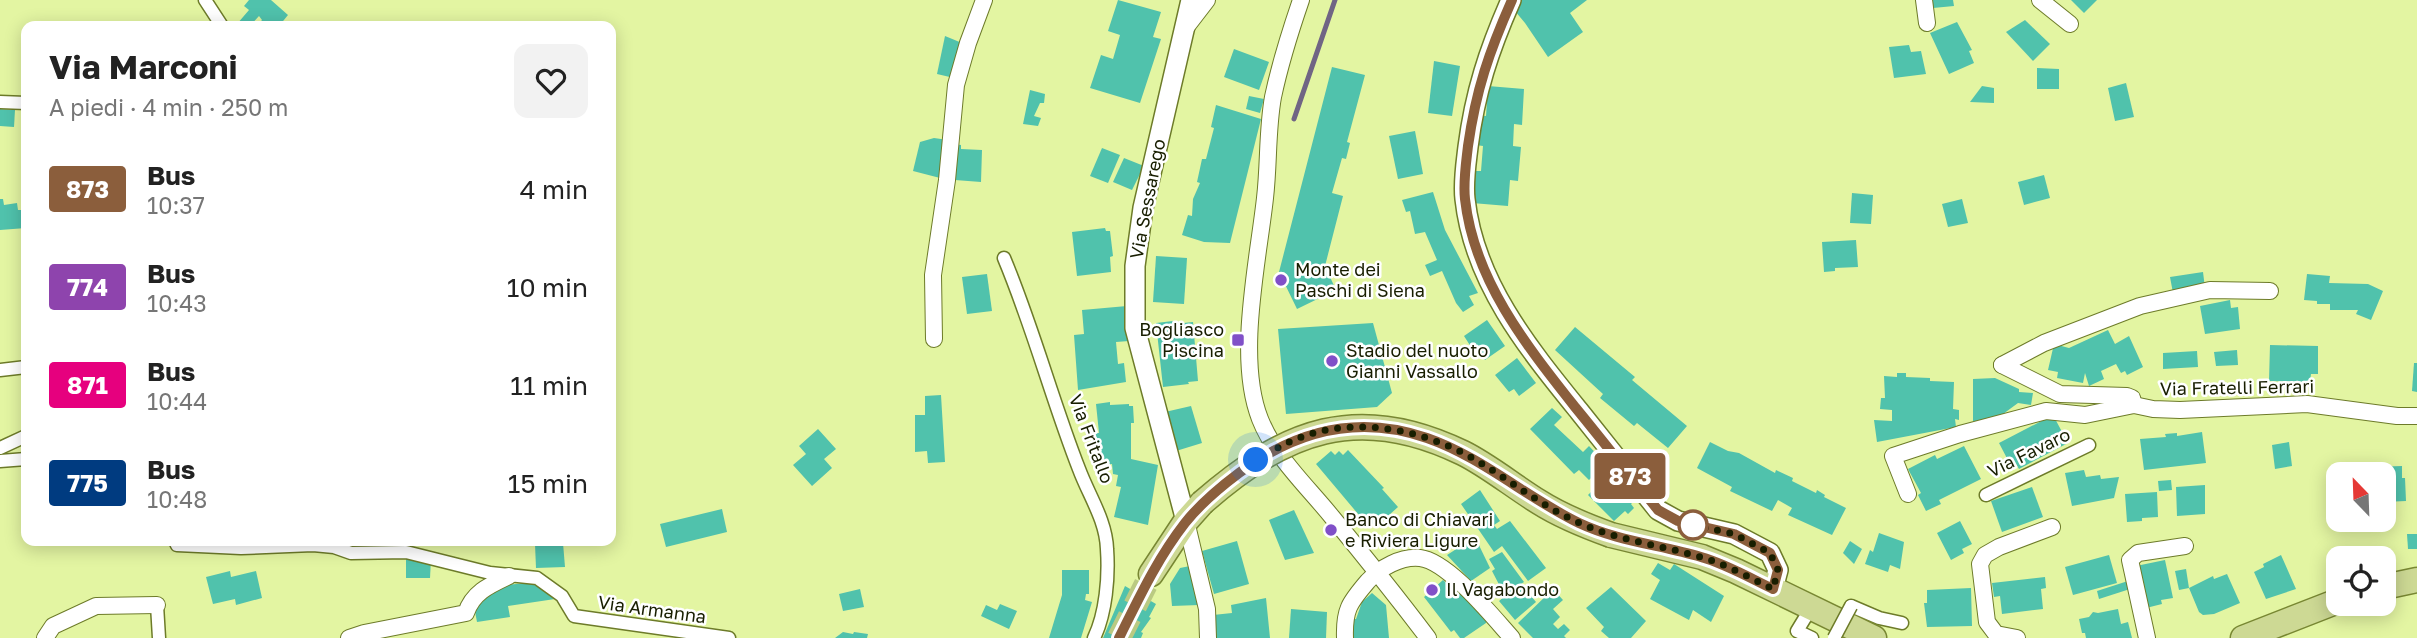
<!DOCTYPE html>
<html lang="it">
<meta charset="utf-8">
<style>
:root{--surface:#fff;--page:#f2f2f2;--text:#222;--muted:#767676}
body{margin:0;font-family:"Golos Text",sans-serif;background:var(--page);color:var(--text);height:100vh;display:flex;flex-direction:column;font-size:26px;white-space:nowrap}
*{box-sizing:border-box;margin:0}
p{font-size:23px;color:var(--muted)}
.icon{flex:none;width:38px;height:38px;fill:none;stroke:currentColor;stroke-width:2;stroke-linecap:round;stroke-linejoin:round}
.map{position:relative;flex:1;overflow:hidden}
.panel{position:absolute;left:21px;top:21px;width:595px;height:525px;display:flex;flex-direction:column;background:var(--surface);border-radius:14px;box-shadow:0 4px 18px #0003}
.panel>*{flex:none}
.badge{padding:0 14px;border-radius:5px;font-size:24px;line-height:46px}
.needle{width:46px;rotate:337deg}
.controls{position:absolute;left:2326px;top:462px;display:grid;gap:14px}
.controls a{display:grid;place-items:center;width:70px;height:70px;border-radius:14px;background:var(--surface);box-shadow:0 4px 18px #0003;font-size:35px}
.you{position:absolute;width:35px;height:35px;margin:-18px;border:5px solid #fff;border-radius:50%;background:#1a73e8;box-shadow:0 0 0 10px #1a73e833}
.map>.badge{position:absolute;translate:-50% -50%;box-shadow:0 0 0 4px #fff}
.round{display:grid;place-items:center;flex:none;width:74px;height:74px;border-radius:14px;background:var(--page)}
.overview{display:flex;align-items:center;justify-content:space-between;height:119px;padding:0 28px}
h1{font-size:33px;font-weight:700;line-height:52px}
ul{padding:0;list-style:none}
li{display:flex;align-items:center;gap:21px;height:98px;padding:0 28px}
li div{flex:1}
li b{display:block;font-size:26px}
li em{font-style:normal}
li .badge{min-width:77px;font-weight:700;text-align:center}
.map>svg:first-child{display:block}
.lines{fill:none;stroke-linecap:round;stroke-linejoin:round}
.stream{stroke:#706584;stroke-width:5}
.building{fill:#50c2ac}
.primary-tunnel{stroke:#baca82;stroke-width:24;stroke-dasharray:24 12;stroke-linecap:butt}
.pedestrian-casing{stroke:#6d7b29;stroke-width:15}
.minor-casing{stroke:#6d7b29;stroke-width:18}
.tertiary-casing{stroke:#6d7b29;stroke-width:22}
.primary-casing{stroke:#788732;stroke-width:27}
.pedestrian{stroke:#fff;stroke-width:12}
.minor{stroke:#fff;stroke-width:16}
.tertiary{stroke:#fff;stroke-width:19}
.primary{stroke:#cdd994;stroke-width:24}
.pedestrian-bridge-casing{stroke:#6d7b29;stroke-width:15;stroke-linecap:butt}
.primary-bridge-casing{stroke:#788732;stroke-width:27;stroke-linecap:butt}
.pedestrian-bridge{stroke:#fff;stroke-width:12}
.primary-bridge{stroke:#cdd994;stroke-width:24}
.line-casing{stroke:#fff;stroke-width:16}
.line{stroke:#8b5e3c;stroke-width:10}
.walk{stroke:#181e00;stroke-width:7;stroke-dasharray:0 12.6}
.poi-dot{fill:#8050c8;stroke:#fff;stroke-width:2.5}
.stop-dot{fill:#fff;stroke:#8b5e3c;stroke-width:3.5}
.labels{text-anchor:middle;stroke-width:5;stroke-linejoin:round;paint-order:stroke}
.street-label{font-size:18px;fill:#181e00;stroke:#fff}
.poi-label{font-size:18px;fill:#181e00;stroke:#fff;text-anchor:start}
</style>
<div class="map">
<svg width="2417" height="638" viewBox="0 0 2417 638">
<rect width="100%" height="100%" fill="#e3f5a2"/>
<g class="lines">
<polyline class="stream" points="1294,119 1335,0"/>
</g>
<g class="building">
<polygon points="249,0 271,0 288,15 279,26 257,26 262,20 259,16 250,26 238,26 237,24 249,10 244,6"/>
<polygon points="1118,0 1161,12 1153,37 1161,39 1140,103 1090,88 1101,55 1113,59 1120,35 1108,31"/>
<polygon points="1519,0 1587,0 1570,13 1583,32 1548,57 1525,23 1515,11"/>
<polygon points="1932,0 1953,0 1954,6 1933,8"/>
<polygon points="2071,0 2097,0 2084,13"/>
<polygon points="2025,20 2050,44 2033,61 2006,32"/>
<polygon points="1957,22 1972,50 1969,51 1974,63 1949,74 1930,33"/>
<polygon points="945,36 962,43 954,78 937,74"/>
<polygon points="1909,45 1911,52 1921,51 1926,74 1894,78 1889,47"/>
<polygon points="1234,49 1269,62 1259,90 1224,77"/>
<polygon points="1434,61 1460,66 1452,116 1428,113"/>
<polygon points="1332,67 1365,75 1347,142 1350,143 1346,159 1342,158 1332,193 1343,196 1325,266 1336,290 1297,309 1279,272"/>
<polygon points="2037,68 2059,69 2059,89 2037,89"/>
<polygon points="2126,83 2134,117 2115,121 2108,88"/>
<polygon points="1488,86 1524,89 1522,125 1514,124 1513,146 1521,147 1518,181 1510,180 1508,206 1472,203 1475,171 1481,171 1483,146 1476,145 1478,115 1486,116"/>
<polygon points="1982,86 1994,88 1994,103 1970,102"/>
<polygon points="1030,90 1045,94 1044,103 1040,103 1034,116 1041,118 1038,126 1023,124"/>
<polygon points="1249,96 1264,99 1260,113 1246,109"/>
<polygon points="1216,105 1261,119 1230,243 1204,242 1182,235 1188,215 1192,216 1193,199 1200,183 1197,182 1202,159 1206,159 1214,128 1211,127"/>
<polygon points="0,109 15,110 14,127 0,126"/>
<polygon points="1415,131 1423,174 1398,179 1389,136"/>
<polygon points="934,138 948,140 944,179 913,171 920,142"/>
<polygon points="953,144 961,145 961,149 982,150 981,182 955,180"/>
<polygon points="1102,148 1120,155 1108,183 1090,176"/>
<polygon points="1124,158 1144,166 1132,190 1113,182"/>
<polygon points="2044,175 2050,198 2024,205 2018,182"/>
<polygon points="1433,192 1445,230 1478,293 1469,296 1474,305 1463,312 1456,303 1442,271 1430,276 1425,265 1437,260 1425,232 1415,234 1410,211 1406,212 1402,200"/>
<polygon points="1852,193 1873,195 1871,224 1850,223"/>
<polygon points="0,199 3,199 4,205 17,203 18,210 26,210 26,228 0,230"/>
<polygon points="1962,199 1968,223 1948,227 1942,204"/>
<polygon points="1105,228 1106,231 1110,231 1113,256 1110,257 1111,272 1077,276 1072,232"/>
<polygon points="1856,240 1858,267 1835,268 1835,271 1824,272 1822,242"/>
<polygon points="1156,256 1187,258 1184,304 1153,302"/>
<polygon points="2203,272 2205,288 2173,293 2170,277"/>
<polygon points="987,274 992,311 967,314 962,277"/>
<polygon points="2307,274 2330,276 2329,283 2368,284 2383,291 2371,320 2356,314 2358,310 2330,310 2330,304 2317,304 2317,301 2304,300"/>
<polygon points="2230,300 2231,308 2238,307 2240,329 2205,334 2200,306"/>
<polygon points="1127,306 1129,341 1116,342 1118,364 1124,363 1126,382 1078,390 1074,335 1084,334 1082,310"/>
<polygon points="1487,320 1505,346 1485,360 1477,348 1473,350 1464,336"/>
<polygon points="1173,321 1174,324 1193,322 1198,381 1188,382 1189,384 1163,387 1156,323"/>
<polygon points="1373,323 1392,393 1377,407 1286,414 1278,329"/>
<polygon points="1575,327 1635,377 1632,380 1687,426 1668,448 1637,423 1634,426 1600,398 1603,394 1555,350"/>
<polygon points="2108,330 2115,344 2129,336 2143,367 2127,375 2125,371 2121,373 2116,364 2101,371 2104,379 2089,386 2085,373 2083,383 2057,378 2058,372 2048,370 2054,344 2069,348"/>
<polygon points="2270,345 2318,346 2318,374 2311,374 2310,382 2269,381"/>
<polygon points="2237,350 2238,365 2216,366 2214,352"/>
<polygon points="2197,351 2198,367 2163,369 2163,353"/>
<polygon points="1517,358 1536,383 1519,396 1514,389 1509,392 1495,375"/>
<polygon points="2414,363 2417,363 2417,392 2412,391"/>
<polygon points="1897,373 1906,373 1906,377 1930,378 1930,381 1954,382 1953,409 1959,410 1959,420 1955,419 1956,427 1877,442 1874,420 1892,421 1892,410 1880,409 1881,398 1885,398 1884,376 1897,377"/>
<polygon points="1995,378 2019,389 2019,392 2033,393 2031,405 2018,403 1999,417 1992,417 1992,421 1973,421 1973,379"/>
<polygon points="941,395 945,462 928,463 927,451 915,452 915,415 925,415 925,396"/>
<polygon points="1110,402 1110,405 1129,404 1129,406 1133,406 1134,423 1131,423 1131,459 1158,465 1148,525 1114,517 1121,487 1116,486 1118,475 1113,474 1112,464 1097,467 1094,439 1096,433 1099,433 1096,404"/>
<polygon points="1191,406 1202,443 1176,451 1165,412"/>
<polygon points="1552,408 1562,417 1554,425 1583,452 1589,446 1606,464 1589,480 1579,470 1574,474 1530,429"/>
<polygon points="2053,415 2068,443 2019,469 2016,464 2011,466 1999,443"/>
<polygon points="818,429 836,449 824,459 832,468 812,486 793,465 806,454 799,446"/>
<polygon points="2202,432 2206,463 2144,470 2140,439 2166,437 2165,434 2177,433 2177,436"/>
<polygon points="1710,442 1728,451 1739,453 1775,473 1776,470 1793,478 1792,481 1816,493 1817,490 1825,495 1824,497 1846,508 1832,535 1788,515 1792,508 1778,500 1772,511 1730,491 1732,487 1697,468"/>
<polygon points="2289,442 2292,466 2275,469 2272,445"/>
<polygon points="1964,446 1981,479 1939,500 1941,504 1926,511 1918,495 1921,493 1908,469 1935,455 1937,459"/>
<polygon points="1348,450 1384,488 1382,489 1398,507 1380,523 1377,520 1369,527 1316,464 1331,451 1335,455 1339,451 1343,455"/>
<polygon points="2372,465 2372,467 2402,466 2402,478 2405,478 2406,501 2384,502 2384,474 2353,474 2352,466"/>
<polygon points="2084,470 2086,477 2100,475 2101,479 2119,477 2114,498 2072,506 2065,473"/>
<polygon points="1609,474 1635,500 1631,504 1634,508 1628,514 1625,511 1614,521 1588,495"/>
<polygon points="2171,480 2172,490 2159,491 2158,481"/>
<polygon points="2205,485 2205,514 2177,516 2176,487"/>
<polygon points="2032,487 2043,517 2002,532 1991,501"/>
<polygon points="1480,490 1500,521 1494,525 1497,529 1510,521 1546,568 1528,581 1502,546 1494,552 1461,504"/>
<polygon points="2157,492 2158,517 2142,518 2142,521 2127,522 2125,494"/>
<polygon points="722,509 727,532 666,547 660,524"/>
<polygon points="1294,510 1314,553 1285,560 1269,520"/>
<polygon points="1960,521 1972,544 1962,549 1964,553 1951,560 1937,533"/>
<polygon points="1879,533 1904,542 1900,569 1890,565 1888,572 1865,564 1870,550 1873,552"/>
<polygon points="2407,534 2417,534 2417,549 2408,549"/>
<polygon points="1475,537 1490,568 1471,581 1447,555"/>
<polygon points="1237,541 1249,584 1214,594 1202,551"/>
<polygon points="1850,541 1862,549 1854,564 1843,553"/>
<polygon points="563,543 565,567 536,568 535,544"/>
<polygon points="1502,552 1524,582 1521,584 1536,602 1515,620 1499,601 1505,596 1492,571 1495,569 1489,559"/>
<polygon points="2109,555 2117,583 2073,595 2065,567"/>
<polygon points="2281,555 2296,589 2266,599 2254,572 2264,567 2263,564"/>
<polygon points="406,558 431,559 430,578 406,578"/>
<polygon points="2165,560 2173,598 2161,600 2162,604 2146,608 2136,566"/>
<polygon points="1658,563 1670,570 1674,564 1724,596 1711,622 1693,610 1689,620 1650,599 1660,580 1651,574"/>
<polygon points="1190,566 1199,605 1172,606 1170,584 1180,568"/>
<polygon points="2186,569 2189,588 2179,590 2175,571"/>
<polygon points="1062,570 1089,570 1089,594 1086,594 1085,600 1092,602 1081,638 1049,638 1062,595"/>
<polygon points="230,571 231,577 256,571 262,598 236,605 235,599 213,604 206,577"/>
<polygon points="2227,574 2240,603 2214,614 2203,615 2199,612 2189,588 2213,576 2214,579"/>
<polygon points="2045,577 2046,588 2041,589 2043,609 2002,614 2000,596 1994,597 1992,583"/>
<polygon points="1443,580 1457,593 1459,591 1486,619 1486,623 1464,638 1460,638 1454,630 1451,632 1424,597"/>
<polygon points="2128,581 2130,589 2099,599 2097,591"/>
<polygon points="538,582 555,593 555,599 508,606 510,617 477,622 473,601 493,586"/>
<polygon points="1125,586 1156,604 1149,617 1151,618 1141,632 1143,633 1141,638 1103,638"/>
<polygon points="1611,587 1646,621 1631,638 1609,638 1601,631 1604,627 1586,608"/>
<polygon points="1971,588 1972,626 1927,627 1924,603 1927,603 1927,590"/>
<polygon points="860,589 864,607 843,611 839,594"/>
<polygon points="1553,589 1563,600 1553,609 1560,617 1553,624 1558,629 1564,624 1570,630 1564,636 1566,638 1533,638 1518,623"/>
<polygon points="1372,593 1386,605 1389,638 1352,638 1353,619 1356,619 1362,602"/>
<polygon points="1266,598 1270,638 1216,638 1213,615 1232,613 1231,605"/>
<polygon points="1000,604 1017,611 1009,629 981,616 986,605 997,610"/>
<polygon points="1291,609 1327,612 1326,638 1289,638"/>
<polygon points="2118,609 2121,624 2128,622 2132,638 2086,638 2085,633 2082,633 2079,619 2089,617 2093,612 2098,613"/>
<polygon points="843,632 853,634 854,632 868,634 867,638 835,638"/>
</g>
<g class="lines">
<polyline class="primary-tunnel" points="1119,638 1151,574"/>
<g class="pedestrian-casing">
<g id="pedestrian">
<polyline points="205,0 222,26"/>
<polyline points="0,102 26,103"/>
<path d="M1004 258C1033 327 1052 400 1079 469 1089 496 1106 520 1107 549 1109 577 1106 613 1094 638"/>
<polyline points="0,370 26,367"/>
<polyline points="0,448 26,436"/>
<polyline points="0,461 26,459"/>
<polyline points="1986,495 2089,445"/>
<polyline points="175,541 177,545 241,548 313,545 334,547 351,553 406,552 490,573 537,578 562,596 574,616 729,638"/>
<polyline points="157,605 159,638"/>
<polyline points="1851,606 1879,618 1902,623"/>
<polyline points="1811,608 1797,631 1812,638"/>
</g>
</g>
<g class="minor-casing">
<g id="minor">
<path d="M1301 0C1290 32 1280 64 1273 97 1267 130 1269 164 1265 198 1258 262 1236 358 1260 419 1275 457 1307 486 1332 517 1365 557 1397 597 1428 638"/>
<polyline points="1924,0 1927,23"/>
<polyline points="2040,0 2070,24"/>
<polyline points="1187,26 1207,0"/>
<polyline points="934,339 933,275 947,180 956,85 968,43 984,0"/>
<polyline points="2002,365 2044,343 2140,306 2210,290 2270,291"/>
<polyline points="2002,365 2060,394 2127,396 2132,398 2134,405"/>
<polyline points="1908,494 1893,456 1960,434 2046,411 2085,415 2134,405 2153,409 2180,410 2307,404 2397,416 2417,416"/>
<polyline points="1186,521 1207,609 1208,638"/>
<polyline points="45,638 53,626 96,606 157,605"/>
<path d="M349 638 364 633 466 613C473 592 490 585 509 576"/>
<path d="M1345 638C1344 610 1349 603 1368 581 1380 568 1401 556 1420 558 1448 561 1493 617 1512 638"/>
<polyline points="2017,638 1996,634 1987,622 1980,564 1985,555 1999,547 2052,527"/>
<polyline points="2147,638 2130,560 2138,553 2185,546"/>
</g>
</g>
<g class="tertiary-casing">
<g id="tertiary">
<path d="M1511 0C1489 50 1475 92 1468 147 1466 164 1463 182 1465 199 1474 282 1528 348 1579 411 1605 444 1632 477 1658 510L1678 521 1734 534 1770 553 1778 570 1773 589"/>
<polyline points="1186,521 1135,328 1135,266 1143,208 1191,0"/>
</g>
</g>
<g class="primary-casing">
<g id="primary">
<polyline points="1611,535 1702,557 1736,571 1874,638"/>
<polyline points="1151,574 1186,521 1202,503"/>
<polyline points="2384,587 2417,580"/>
<polyline points="2243,638 2338,601"/>
</g>
</g>
<use href="#pedestrian" class="pedestrian"/>
<use href="#minor" class="minor"/>
<use href="#tertiary" class="tertiary"/>
<use href="#primary" class="primary"/>
<g class="pedestrian-bridge-casing">
<polyline id="pedestrian-bridge" points="1834,638 1851,606"/>
</g>
<g class="primary-bridge-casing">
<path id="primary-bridge" d="M1202 503C1285 430 1358 402 1463 453 1489 466 1513 486 1539 502 1561 516 1586 526 1611 535"/>
</g>
<use href="#pedestrian-bridge" class="pedestrian-bridge"/>
<use href="#primary-bridge" class="primary-bridge"/>
</g>
<g class="lines">
<g class="line-casing">
<path id="line" d="M1119 638C1139 598 1157 559 1185 523 1200 504 1219 488 1239 473 1295 431 1358 414 1427 438 1482 457 1527 498 1579 523 1617 541 1661 545 1701 557 1726 564 1750 578 1773 589L1778 570 1770 553 1734 534 1678 521 1658 510C1630 476 1603 441 1575 407 1526 345 1474 280 1465 199 1463 182 1466 164 1468 146 1476 90 1489 52 1512 0"/>
</g>
<use href="#line" class="line"/>
<path class="walk" d="M1256 460C1270 453 1284 443 1299 438 1352 417 1414 428 1463 453 1505 475 1539 506 1582 524 1620 541 1661 545 1700 557 1726 564 1750 578 1773 589L1778 570 1770 553 1734 534 1693 525"/>
</g>
<g class="poi-dot">
<circle cx="1281" cy="280" r="7"/>
<rect x="1231" y="333" width="14" height="14" rx="3.5"/>
<circle cx="1332" cy="361" r="7"/>
<circle cx="1331" cy="530" r="7"/>
<circle cx="1432" cy="590" r="7"/>
</g>
<circle class="stop-dot" cx="1693" cy="525" r="14"/>
<g class="labels">
<g class="street-label">
<text transform="translate(1148 199) rotate(-79)" y="6">Via Sessarego</text>
<text transform="translate(2237 388) rotate(-1)" y="6">Via Fratelli Ferrari</text>
<text transform="translate(1091 439) rotate(69)" y="6">Via Fritallo</text>
<text transform="translate(2029 453) rotate(-26)" y="6">Via Favaro</text>
<text transform="translate(652 610) rotate(8)" y="6">Via Armanna</text>
</g>
<g class="poi-label">
<text x="1295" y="276">Monte dei<tspan x="1295" dy="21">Paschi di Siena</tspan></text>
<text x="1224" y="336" text-anchor="end">Bogliasco<tspan x="1224" dy="21">Piscina</tspan></text>
<text x="1346" y="357">Stadio del nuoto<tspan x="1346" dy="21">Gianni Vassallo</tspan></text>
<text x="1345" y="526">Banco di Chiavari<tspan x="1345" dy="21">e Riviera Ligure</tspan></text>
<text x="1446" y="596">Il Vagabondo</text>
</g>
</g>
</svg>
<div class="controls">
<a><svg class="needle" viewBox="-14 -14 28 28"><path d="M0-13l5 13h-10z" fill="#e53935"/><path d="M0 13l5-13h-10z" fill="#767676"/></svg></a>
<a><svg class="icon" aria-label="locate" viewBox="0 0 24 24"><circle cx="12" cy="12" r="6"/><path d="M12 2v4M12 18v4M2 12h4M18 12h4"/></svg></a>
</div>
<div class="you" style="left:1256px;top:460px"></div>
<b class="badge" style="left:1630px;top:476px;background:#8b5e3c;color:#fff">873</b>
<section class="panel">
<div class="overview"><div><h1>Via Marconi</h1><p>A piedi · 4 min · 250 m</p></div><a class="round"><svg class="icon" aria-label="heart" viewBox="0 0 24 24"><path d="M12 20l-8-8c-3-5 5-10 8-4 3-6 11-1 8 4z"/></svg></a></div>
<ul>
<li><span class="badge" style="background:#8b5e3c;color:#fff">873</span><div><b>Bus</b><p>10:37</p></div><em>4 min</em></li>
<li><span class="badge" style="background:#8e44ad;color:#fff">774</span><div><b>Bus</b><p>10:43</p></div><em>10 min</em></li>
<li><span class="badge" style="background:#e6007e;color:#fff">871</span><div><b>Bus</b><p>10:44</p></div><em>11 min</em></li>
<li><span class="badge" style="background:#003b80;color:#fff">775</span><div><b>Bus</b><p>10:48</p></div><em>15 min</em></li>
</ul>
</section>
</div>
